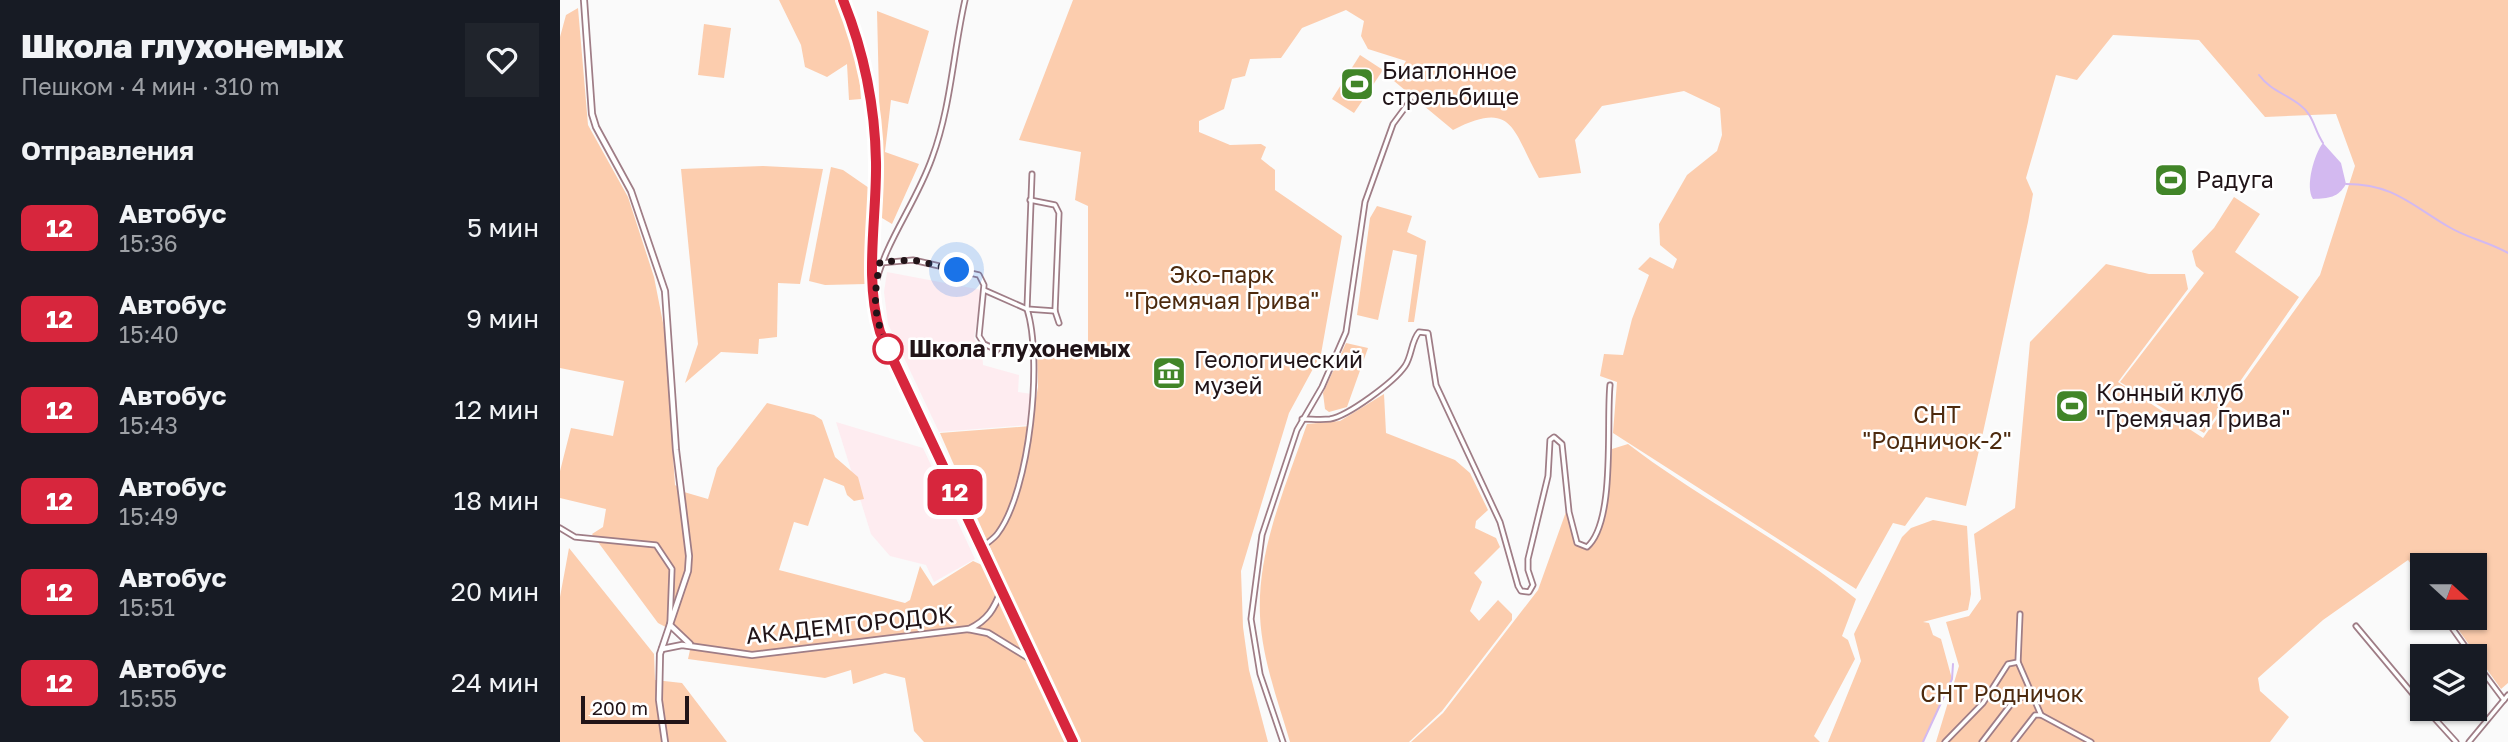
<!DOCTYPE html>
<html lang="ru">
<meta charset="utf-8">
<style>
:root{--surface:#171b24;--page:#20242c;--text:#f1f3f6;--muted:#9ea1a6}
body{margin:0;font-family:"Golos Text",sans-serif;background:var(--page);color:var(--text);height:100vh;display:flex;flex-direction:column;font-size:26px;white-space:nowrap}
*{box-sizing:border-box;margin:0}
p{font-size:23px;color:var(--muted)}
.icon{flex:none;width:38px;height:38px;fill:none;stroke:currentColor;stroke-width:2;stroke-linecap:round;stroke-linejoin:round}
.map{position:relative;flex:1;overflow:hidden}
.drawer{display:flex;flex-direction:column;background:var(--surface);width:560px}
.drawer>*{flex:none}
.badge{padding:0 14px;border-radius:10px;font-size:24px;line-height:46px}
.needle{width:46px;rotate:111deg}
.controls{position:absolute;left:1850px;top:553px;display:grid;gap:14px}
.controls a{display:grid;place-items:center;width:77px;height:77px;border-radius:0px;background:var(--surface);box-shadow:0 2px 5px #0004;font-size:35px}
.scale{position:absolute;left:21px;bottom:18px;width:108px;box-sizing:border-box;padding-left:7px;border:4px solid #211418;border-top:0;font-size:19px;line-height:24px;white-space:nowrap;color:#211418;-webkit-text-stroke:5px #fff;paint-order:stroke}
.you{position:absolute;width:35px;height:35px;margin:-18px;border:5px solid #fff;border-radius:50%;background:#1a73e8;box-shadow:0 0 0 10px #1a73e833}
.map>.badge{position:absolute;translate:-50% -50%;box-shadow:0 0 0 4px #fff}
h2{padding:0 21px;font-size:26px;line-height:63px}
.round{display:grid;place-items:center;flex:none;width:74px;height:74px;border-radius:0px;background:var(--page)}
.summary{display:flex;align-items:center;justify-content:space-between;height:119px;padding:0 21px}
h1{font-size:33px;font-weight:800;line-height:52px}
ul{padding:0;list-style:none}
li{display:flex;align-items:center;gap:21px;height:91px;padding:0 21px}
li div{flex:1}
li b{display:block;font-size:26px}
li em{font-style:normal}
li .badge{min-width:77px;font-weight:700;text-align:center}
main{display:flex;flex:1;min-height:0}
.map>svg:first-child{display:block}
.built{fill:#feecf0}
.green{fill:#fccdae}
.water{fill:#d3b9f0}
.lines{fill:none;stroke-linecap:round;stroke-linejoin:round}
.stream{stroke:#d3b9f0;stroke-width:2}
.minor-casing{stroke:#9f7d86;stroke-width:7}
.secondary-casing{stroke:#9f7d86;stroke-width:8}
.minor{stroke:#fff;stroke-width:3.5}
.secondary{stroke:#fff;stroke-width:4.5}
.line-casing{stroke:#fff;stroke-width:16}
.line{stroke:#d7263d;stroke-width:10}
.walk{stroke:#211418;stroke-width:7;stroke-dasharray:0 12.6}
.stop-dot{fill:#fff;stroke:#d7263d;stroke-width:3.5}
.labels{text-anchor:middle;stroke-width:5;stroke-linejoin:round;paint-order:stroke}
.poi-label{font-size:23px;fill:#211418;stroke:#fff;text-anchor:start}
.park-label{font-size:23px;fill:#4d2a0e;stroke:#fff}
.stop-label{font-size:23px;font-weight:bold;fill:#211418;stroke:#fff;text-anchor:start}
.street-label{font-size:23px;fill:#211418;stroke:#fff}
</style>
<main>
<section class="drawer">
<div class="summary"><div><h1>Школа глухонемых</h1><p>Пешком · 4 мин · 310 m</p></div><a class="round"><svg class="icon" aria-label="heart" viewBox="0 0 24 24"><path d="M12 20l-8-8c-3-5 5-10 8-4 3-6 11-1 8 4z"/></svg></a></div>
<h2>Отправления</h2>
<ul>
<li><span class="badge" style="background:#d7263d;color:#fff">12</span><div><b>Автобус</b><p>15:36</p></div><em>5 мин</em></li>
<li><span class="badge" style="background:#d7263d;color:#fff">12</span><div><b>Автобус</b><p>15:40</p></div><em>9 мин</em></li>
<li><span class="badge" style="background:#d7263d;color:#fff">12</span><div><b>Автобус</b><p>15:43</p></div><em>12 мин</em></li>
<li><span class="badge" style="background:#d7263d;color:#fff">12</span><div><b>Автобус</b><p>15:49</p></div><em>18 мин</em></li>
<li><span class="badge" style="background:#d7263d;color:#fff">12</span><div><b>Автобус</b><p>15:51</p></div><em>20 мин</em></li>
<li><span class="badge" style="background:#d7263d;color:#fff">12</span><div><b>Автобус</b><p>15:55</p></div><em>24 мин</em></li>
</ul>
</section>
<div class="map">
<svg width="1948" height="742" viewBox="0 0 1948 742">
<rect width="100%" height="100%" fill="#fafafa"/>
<g class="built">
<polygon points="327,272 422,290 414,338 422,350 423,365 459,375 458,392 472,394 467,425 379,432 328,324 324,292"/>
<polygon points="276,422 363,448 415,559 374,582 366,565 330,556 311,534"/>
</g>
<g class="green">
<polygon points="219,0 275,0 298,59 301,99 289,100 287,64 267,77 245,67 241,45"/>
<path d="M513 0H1948V683L1941 689 1890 618H1914V565H1862V579L1848 560 1763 620 1698 678 1700 691 1729 717 1710 742H1376L1399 666 1386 622 1409 616 1421 599 1414 534 1455 508 1470 342 1546 264 1589 274H1625L1628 289 1558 382 1643 438 1760 275 1795 166 1776 114 1705 117 1639 40 1553 35 1517 80 1496 75 1466 178 1473 194 1468 222C1447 316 1429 412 1406 506L1366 497 1345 526 1333 523 1296 589 1053 433 1057 382 1040 376 1044 354 1063 355 1072 319 1089 275 1078 269 1090 257 1113 269 1117 259 1100 245 1099 224 1127 175 1157 151 1162 135 1160 108 1124 91 1042 106 1015 140 1021 173 979 178C952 130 954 99 893 130L834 81 846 61 808 49 801 36 804 21 786 10 742 28 721 58 690 59 685 76 672 79 664 109 639 121V132L670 145 701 144 706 147 701 159 715 170V190L782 236 761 354 729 413 681 571 683 627 689 670 708 742H515L380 433 471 426 478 387 477 352 518 355 528 349V206L515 200 521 152 459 140Z"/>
<polygon points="18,8 28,125 68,197 94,277 105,333 115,485 124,492 148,499 157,468 207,403 254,415 262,420 275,457 298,477 304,499 294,501 287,495 284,486 264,478 248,526 234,522 219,570 345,603 350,600 360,566 373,586 413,561 422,565 505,742 364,742 354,731 345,678 325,673 293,684 291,670 265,678 128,659 132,641 98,623 32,534 43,527 46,509 0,498 0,471 11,428 53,436 64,381 0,368 0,37 6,15"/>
<polygon points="317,11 369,31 348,104 331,100 325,152 359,164 332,224 322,218"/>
<polygon points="144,24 171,28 164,78 138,75"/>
<polygon points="800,55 823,70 794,113 772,99"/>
<polygon points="203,166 263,169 240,284 218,283 217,337 199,339 198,354 161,352 125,383 138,344 121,169"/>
<polygon points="271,167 283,170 309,188 306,284 265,285 249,281"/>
<polygon points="1674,197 1700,214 1675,252 1739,297 1644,433 1560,382 1644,273 1636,266 1632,251 1654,228"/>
<polygon points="817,206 852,216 847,232 866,241 854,322 848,322 857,255 833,250 818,320 797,315 810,218"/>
<polygon points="786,343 808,348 787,407 769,412 765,409 763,393"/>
<path d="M824 394 826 433 895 460 910 473 928 510 916 521 915 528 936 538 940 547 914 573 922 582 910 611 919 621 938 600 952 614V620L882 711 849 742H730C718 701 702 659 700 616 697 549 726 486 747 424L780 421Z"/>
<path d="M1068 444C1141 500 1225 541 1296 599L1282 636 1288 640 1295 659 1254 736 1260 742H851L883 713 978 590 1007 509 1014 544 1026 550C1047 538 1050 473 1052 449Z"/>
<polygon points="1373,520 1407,526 1411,594 1408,610 1363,622 1369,623 1373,635 1381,639 1392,679 1363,742 1268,742 1301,661 1294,634 1342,537 1351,528"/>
<polygon points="9,548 94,654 95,680 122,683 167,742 0,742 0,597"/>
</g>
<path class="water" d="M1763 143 1781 163 1786 184C1778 198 1769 198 1753 199 1745 187 1754 154 1763 143Z"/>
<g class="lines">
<g class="stream">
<path d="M1699 75C1710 90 1726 94 1740 105 1754 115 1754 130 1763 143"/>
<path d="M1786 184C1834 184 1851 205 1889 227 1907 238 1929 242 1948 253"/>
<polyline points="1363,742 1392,679 1393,664"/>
</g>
<g class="minor-casing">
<g id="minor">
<polyline points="470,200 495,205 499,213 495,311 499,323"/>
<polyline points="320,263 353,260 419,275 424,285 419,336 424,344 437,350"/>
<polyline points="424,290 467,309 495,311"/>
<path d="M314 291C324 242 355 206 372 158 391 107 393 53 405 0"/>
<path d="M742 419C751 419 761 420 770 419 788 416 834 382 845 366 852 356 851 341 859 332L868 333 876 385 940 522 958 586 961 591 969 592 973 585 968 570V559L988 476 990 440 994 437 1002 444 1009 512 1017 543 1027 547C1056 522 1046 422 1050 385"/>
<polyline points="0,528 15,537 96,545 112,569 110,623"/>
<path d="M422 547C427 543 435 538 438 533 470 490 483 359 467 309L472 174"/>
<polyline points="1858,595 1862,598"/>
<polyline points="1460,614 1458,662 1481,715 1531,742"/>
<polyline points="1885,618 1912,656"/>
<polyline points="1796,626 1862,705"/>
<polyline points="1914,660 1944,700"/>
<polyline points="1866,709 1896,742"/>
<polyline points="723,742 700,674 691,619 702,535 737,430 762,387 786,332 805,202 833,124 850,101"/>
<polyline points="1385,742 1423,703 1448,664 1458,662"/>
<polyline points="1422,742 1455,699 1470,695"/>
<polyline points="1454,742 1475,715 1481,715"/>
<polyline points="1909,742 1948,695"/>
</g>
</g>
<g class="secondary-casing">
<g id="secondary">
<polyline points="24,0 32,114 36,127 71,191 105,291 116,450 129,556 128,571 100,654 99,700 105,742"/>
<path d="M283 0C304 52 315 105 316 162 317 217 304 278 320 332L513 742"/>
<polyline points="110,625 130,644"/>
<path d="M409 629C428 620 434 609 442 589"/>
<polyline points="102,649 122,645 192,655 408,629 428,633 477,663"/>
</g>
</g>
<use href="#minor" class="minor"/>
<use href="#secondary" class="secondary"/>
</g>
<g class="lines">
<g class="line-casing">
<path id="line" d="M283 0C304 52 315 105 316 162 317 217 304 278 320 332L513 742"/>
</g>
<use href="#line" class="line"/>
<path class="walk" d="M328 349C313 314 313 299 320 262L353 260 397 270"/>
</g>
<defs>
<g id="stadium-square" transform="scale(1.75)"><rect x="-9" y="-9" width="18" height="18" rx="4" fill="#418528" stroke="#fff"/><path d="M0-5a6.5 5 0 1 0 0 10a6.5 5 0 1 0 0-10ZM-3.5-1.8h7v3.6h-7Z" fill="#fff"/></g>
<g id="museum-square" transform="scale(1.75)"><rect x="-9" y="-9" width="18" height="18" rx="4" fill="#418528" stroke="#fff"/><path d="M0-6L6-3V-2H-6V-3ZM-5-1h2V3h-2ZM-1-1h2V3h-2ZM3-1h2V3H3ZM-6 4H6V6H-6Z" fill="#fff"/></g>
</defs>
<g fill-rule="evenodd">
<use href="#stadium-square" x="797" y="84"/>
<use href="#stadium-square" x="1611" y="180"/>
<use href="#museum-square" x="609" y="373"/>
<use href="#stadium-square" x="1512" y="406"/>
</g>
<circle class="stop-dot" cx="328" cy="349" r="14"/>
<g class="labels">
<g class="poi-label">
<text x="822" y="79">Биатлонное<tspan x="822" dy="26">стрельбище</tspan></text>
<text x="1636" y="188">Радуга</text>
<text x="634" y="368">Геологический<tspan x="634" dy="26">музей</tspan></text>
<text x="1536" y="401">Конный клуб<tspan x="1536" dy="26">"Гремячая Грива"</tspan></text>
</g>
<g class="park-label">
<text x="662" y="283">Эко-парк<tspan x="662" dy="26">"Гремячая Грива"</tspan></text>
<text x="1377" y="423">СНТ<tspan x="1377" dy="26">"Родничок-2"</tspan></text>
<text x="1442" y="702">СНТ Родничок</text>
</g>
<g class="stop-label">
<text x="349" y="357">Школа глухонемых</text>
</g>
<g class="street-label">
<text transform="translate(290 625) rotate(-6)" y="8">АКАДЕМГОРОДОК</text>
</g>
</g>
</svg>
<div class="controls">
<a><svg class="needle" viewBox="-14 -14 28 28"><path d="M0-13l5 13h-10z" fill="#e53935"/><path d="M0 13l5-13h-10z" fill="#9ea1a6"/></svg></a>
<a><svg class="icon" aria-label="layers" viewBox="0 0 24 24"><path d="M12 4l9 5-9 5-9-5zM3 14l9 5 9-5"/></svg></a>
</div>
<div class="scale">200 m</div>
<div class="you" style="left:397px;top:270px"></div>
<b class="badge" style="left:395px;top:492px;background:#d7263d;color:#fff">12</b>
</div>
</main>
